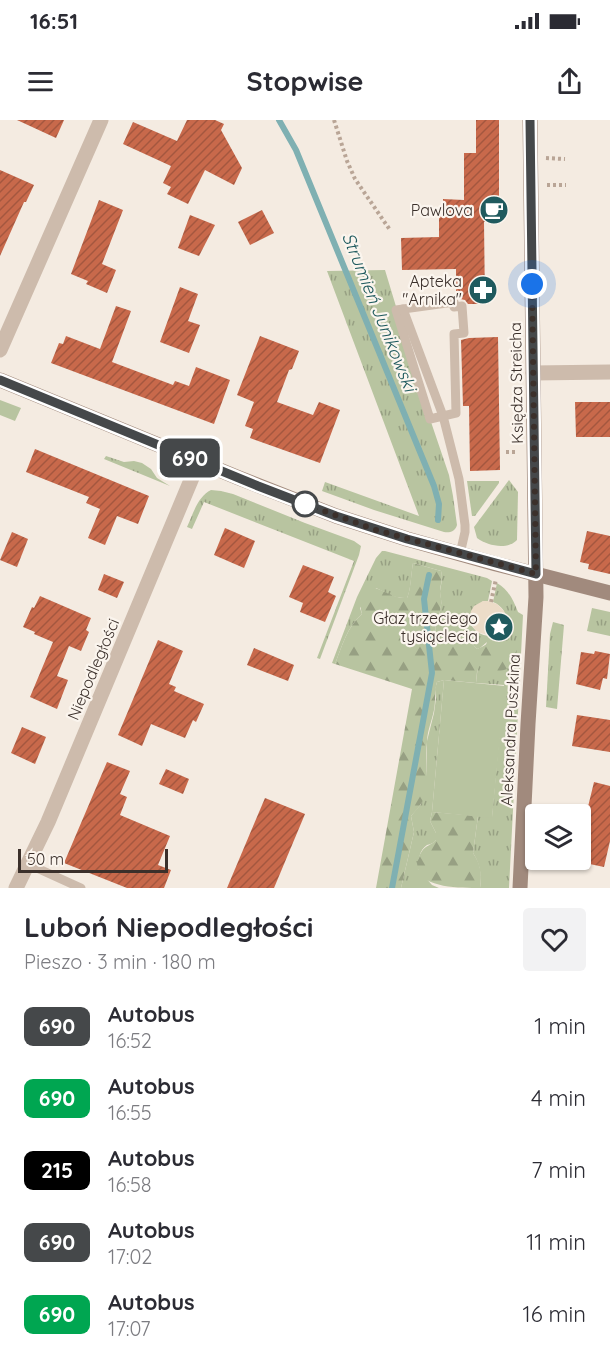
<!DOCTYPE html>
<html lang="pl">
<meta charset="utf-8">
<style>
:root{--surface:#fff;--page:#f2f2f3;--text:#2b2b33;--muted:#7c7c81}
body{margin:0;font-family:Quicksand,sans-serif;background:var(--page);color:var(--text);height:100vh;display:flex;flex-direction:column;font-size:22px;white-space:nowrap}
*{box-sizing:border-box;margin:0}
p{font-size:20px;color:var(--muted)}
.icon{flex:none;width:33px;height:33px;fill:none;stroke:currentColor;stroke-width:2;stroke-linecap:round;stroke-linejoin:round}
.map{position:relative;height:768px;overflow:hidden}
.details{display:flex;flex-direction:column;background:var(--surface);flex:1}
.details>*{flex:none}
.badge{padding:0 12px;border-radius:9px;font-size:21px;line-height:39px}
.controls{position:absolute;left:525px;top:684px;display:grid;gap:12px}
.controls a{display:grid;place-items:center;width:66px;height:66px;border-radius:6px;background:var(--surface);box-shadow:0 2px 4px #0004;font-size:30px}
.scale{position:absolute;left:18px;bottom:15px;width:150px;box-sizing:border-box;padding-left:6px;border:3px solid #3b302b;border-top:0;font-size:16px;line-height:21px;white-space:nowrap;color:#3b302b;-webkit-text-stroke:4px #fbf5ee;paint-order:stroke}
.you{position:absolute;width:30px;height:30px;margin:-15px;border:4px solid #fff;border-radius:50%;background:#1a73e8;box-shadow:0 0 0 9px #1a73e833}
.map>.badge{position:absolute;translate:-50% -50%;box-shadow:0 0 0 3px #fff}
.round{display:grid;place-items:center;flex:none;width:63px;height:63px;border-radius:6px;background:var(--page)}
.head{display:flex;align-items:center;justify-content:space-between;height:102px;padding:0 24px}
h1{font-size:28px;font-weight:700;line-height:45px}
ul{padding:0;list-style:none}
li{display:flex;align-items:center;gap:18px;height:72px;padding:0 24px}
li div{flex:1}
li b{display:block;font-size:22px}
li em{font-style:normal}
li .badge{min-width:66px;font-weight:700;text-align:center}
.status{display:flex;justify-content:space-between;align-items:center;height:42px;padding:0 30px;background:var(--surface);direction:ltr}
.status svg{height:16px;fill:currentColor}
header{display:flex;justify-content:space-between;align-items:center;height:78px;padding:0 24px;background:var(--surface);font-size:27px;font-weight:700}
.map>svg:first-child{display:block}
.grass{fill:url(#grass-tufts)}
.forest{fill:url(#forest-firs)}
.park{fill:#b8c4a0}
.plaza{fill:#ecdcc8}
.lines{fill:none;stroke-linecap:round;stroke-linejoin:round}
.stream{stroke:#7fb0b2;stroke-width:6}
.building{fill:url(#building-hatch)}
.path{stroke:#b9a596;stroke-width:4;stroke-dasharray:3 3;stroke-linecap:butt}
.lane{stroke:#cdbbac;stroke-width:9}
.street{stroke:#cdbbac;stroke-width:15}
.secondary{stroke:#a18a7d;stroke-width:15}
.line-casing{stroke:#fff;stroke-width:14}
.line{stroke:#45484a;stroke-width:9}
.walk{stroke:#3b302b;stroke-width:6;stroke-dasharray:0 10.8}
.stop-dot{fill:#fff;stroke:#45484a;stroke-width:3}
.labels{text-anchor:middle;stroke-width:4.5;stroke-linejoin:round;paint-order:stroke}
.poi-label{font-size:16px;fill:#3b302b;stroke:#fbf5ee;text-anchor:end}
.street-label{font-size:16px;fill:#3b302b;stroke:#fbf5ee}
.water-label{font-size:18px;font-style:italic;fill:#1f5a5e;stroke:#fbf5ee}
</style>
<div class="status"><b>16:51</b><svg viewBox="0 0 49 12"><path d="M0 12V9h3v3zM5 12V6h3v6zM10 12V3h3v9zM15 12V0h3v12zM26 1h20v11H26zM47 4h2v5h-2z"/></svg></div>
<header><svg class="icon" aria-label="menu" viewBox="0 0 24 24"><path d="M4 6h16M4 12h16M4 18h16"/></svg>Stopwise<svg class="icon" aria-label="share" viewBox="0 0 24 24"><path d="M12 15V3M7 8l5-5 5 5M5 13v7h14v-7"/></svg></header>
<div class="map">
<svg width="610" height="768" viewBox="0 0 610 768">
<defs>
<pattern id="grass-tufts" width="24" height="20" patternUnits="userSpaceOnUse" patternTransform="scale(1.5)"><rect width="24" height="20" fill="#b8c4a0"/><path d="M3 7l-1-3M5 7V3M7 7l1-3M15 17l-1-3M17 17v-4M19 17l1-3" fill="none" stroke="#97a083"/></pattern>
<pattern id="forest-firs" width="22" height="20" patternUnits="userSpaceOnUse" patternTransform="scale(1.5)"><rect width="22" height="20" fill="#b8c4a0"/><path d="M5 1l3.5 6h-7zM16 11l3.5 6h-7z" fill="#97a083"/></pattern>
<pattern id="building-hatch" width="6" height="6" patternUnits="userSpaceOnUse" patternTransform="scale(1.5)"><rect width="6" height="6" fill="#c8694b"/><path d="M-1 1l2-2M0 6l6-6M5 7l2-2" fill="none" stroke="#a4573f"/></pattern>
</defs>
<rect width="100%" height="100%" fill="#f4ebe1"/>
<g class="grass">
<path d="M385 150 430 299 449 355 453 376 457 405C455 412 449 413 444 412L374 390 322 371 325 362 419 396 327 151Z"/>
<polygon points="0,280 21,288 15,301 0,295"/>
<polygon points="106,336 124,342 134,341 142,343 151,349 157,358 170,366 104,339"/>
<path d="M509 360 518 372 517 420C507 430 488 426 477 418L474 407Z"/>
<polygon points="467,361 499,361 499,363 475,396 472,396"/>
<path d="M211 370 221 371 233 374 305 403 354 421 361 426 359 435 320 539 317 538 354 441 204 382 192 409 187 407C193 394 198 376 211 370Z"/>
<path d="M382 431H385L487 458 492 461 488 481H483L469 502C490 537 525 496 493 482L497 463C509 470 513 480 518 492L523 495 509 768H480C482 756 480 743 473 733L478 696 492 697 504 565 476 563 478 545 487 522 480 528 477 529 474 526C471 504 452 517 440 522 430 509 440 500 441 485 442 481 440 476 440 471 441 464 443 459 441 451L413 443C411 454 411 470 407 478 395 479 387 473 376 468L360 488 362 494C347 507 342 526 335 544L332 543 357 477 376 438Z"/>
<polygon points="592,488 610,492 610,516 587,511"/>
<polygon points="553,502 564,505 557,589 546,587 550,514"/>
<path d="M444 560 432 692 430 701 436 713V720C434 723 431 724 427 725 419 730 418 741 418 749L432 765 439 768H401L414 712 411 696 421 684 427 651V621L434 593 436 578 435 569 437 562Z"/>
</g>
<g class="forest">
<path d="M413 443 441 451C443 458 441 463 440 470 440 475 442 480 441 485 440 499 430 509 440 522 451 514 472 506 474 526L477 529C492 523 499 511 516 524L517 530 514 545C499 554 493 553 479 546L477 552 476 563 444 560 437 562C434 571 436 581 434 590 432 601 427 611 427 622 425 639 430 666 422 682 419 687 415 692 411 696L414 712 401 768H376L412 569 335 544C342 526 347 507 362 494 359 483 360 474 370 467 383 468 392 479 407 478 411 469 411 453 413 443Z"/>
<path d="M432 692 478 696 473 733C481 744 482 755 480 768 461 768 422 768 418 749 417 742 418 737 422 731 426 725 432 725 436 720V713L430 701Z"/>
</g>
<polygon class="park" points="444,560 505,566 492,698 432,692"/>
<polygon class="plaza" points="483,481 488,481 497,484 504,491 506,499 505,505 501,512 496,515 488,515 477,512 469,502 471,491 474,486"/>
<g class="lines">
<g class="stream">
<polyline points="279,0 296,30 434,366 439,384 438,400"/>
<polyline points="392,768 432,553 424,479 429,455"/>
</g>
</g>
<g class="building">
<polygon points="17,0 64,0 56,18"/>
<polygon points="187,0 215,0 224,4 221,10 242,48 234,65 205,50 188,84 167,74 171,67 163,63 171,46 123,24 133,2 177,21"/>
<polygon points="476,0 499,0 499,102 484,102 485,184 468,184 465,180 460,179 456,176 456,149 402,150 401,118 439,117 439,88 443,88 443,79 464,80 464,33 476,33"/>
<polygon points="0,50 34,65 26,82 24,82 0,136"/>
<polygon points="99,80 123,90 102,144 116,150 107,173 86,164 88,161 71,154"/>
<polygon points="262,90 274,113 250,125 238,102"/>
<polygon points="190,95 215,105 199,136 178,128"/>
<polygon points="180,167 198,174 188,201 200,205 189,233 160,222"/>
<polygon points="116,186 131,191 112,242 173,265 175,261 189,266 196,247 230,260 214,304 51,243 59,223 63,224 66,216 100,229"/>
<polygon points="260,216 299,231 292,249 289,250 277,282 313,295 319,282 340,290 320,343 250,318 253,309 245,306 254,282 237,275"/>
<polygon points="498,217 500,350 470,351 469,286 463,286 461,220 469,218"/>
<polygon points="575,282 610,282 610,317 576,317"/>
<polygon points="35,329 149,376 138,404 117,396 105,425 88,418 100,389 86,383 89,377 26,352"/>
<polygon points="225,408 255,421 244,448 214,435"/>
<polygon points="587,411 610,416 610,454 588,449 589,444 580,442"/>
<polygon points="12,412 28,419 17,447 0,440"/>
<polygon points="303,445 334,457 328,472 336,476 325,502 300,492 303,483 289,477"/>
<polygon points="104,454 124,462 117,478 98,470"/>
<polygon points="40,476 91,498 86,510 89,512 81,531 69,526 57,556 68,560 57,589 30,577 53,522 34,514 35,512 23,507 32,487 34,488"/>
<polygon points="158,520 183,531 169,564 176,567 174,571 204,584 196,602 193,600 185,618 151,604 142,626 118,615"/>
<polygon points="254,528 294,545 288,561 247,545"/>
<polygon points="595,531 610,534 607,559 603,558 600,570 576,564 581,532 594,534"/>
<polygon points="577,595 610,600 610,632 572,626"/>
<polygon points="22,607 46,617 35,644 11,633"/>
<polygon points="107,642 130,651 120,674 127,677 120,695 170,716 158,745 171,750 164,768 127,768 64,743"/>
<polygon points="166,649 189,659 183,674 159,664"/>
<polygon points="594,662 610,666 610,721 604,747 580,742 580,694 586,695"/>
<polygon points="265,678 305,694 274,768 227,768"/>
</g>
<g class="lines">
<g class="path">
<polyline points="334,0 347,41 355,59 390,110"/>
<polyline points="546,38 565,39"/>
<polyline points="547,65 566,65"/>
<polyline points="506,332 516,332"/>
<polyline points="491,482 496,459"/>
</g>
<g class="lane">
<polygon points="454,182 454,187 462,186 464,213 454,214 456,293 430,299 396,190"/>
<polyline points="403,189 443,296 459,359 465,405 465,412 460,434"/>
<polyline points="28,744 81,768"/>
</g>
<g class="street">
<polyline points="0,230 101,0"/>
<polyline points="533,253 610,252"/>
<polyline points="16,768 48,702 199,341"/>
</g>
<g class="secondary">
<polyline points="0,260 239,358 336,396 407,419 496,444 610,473"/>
<polyline points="520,768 528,604 536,477 530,0"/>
</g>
</g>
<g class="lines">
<g class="line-casing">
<polyline id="line" points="0,260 258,366 336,396 407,419 536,454 530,0"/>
</g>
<use href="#line" class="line"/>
<polyline class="walk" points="305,384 376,410 536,454 532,164"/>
</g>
<defs>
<g id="cafe-disc" transform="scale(1.5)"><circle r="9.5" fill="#1f5a5e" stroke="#fbf5ee"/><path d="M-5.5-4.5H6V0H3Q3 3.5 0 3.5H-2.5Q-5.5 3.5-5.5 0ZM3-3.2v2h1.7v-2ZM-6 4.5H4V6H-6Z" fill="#fff"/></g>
<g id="pharmacy-disc" transform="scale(1.5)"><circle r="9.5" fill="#1f5a5e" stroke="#fbf5ee"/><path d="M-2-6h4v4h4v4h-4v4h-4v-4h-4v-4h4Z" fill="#fff"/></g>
<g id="sight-disc" transform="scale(1.5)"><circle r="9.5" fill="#1f5a5e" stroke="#fbf5ee"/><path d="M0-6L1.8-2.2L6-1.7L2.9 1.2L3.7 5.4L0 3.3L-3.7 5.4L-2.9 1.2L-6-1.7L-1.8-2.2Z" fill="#fff"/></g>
</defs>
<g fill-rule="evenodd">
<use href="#cafe-disc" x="494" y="90"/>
<use href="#pharmacy-disc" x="483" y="170"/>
<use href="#sight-disc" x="499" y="507"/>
</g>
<circle class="stop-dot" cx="305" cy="384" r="12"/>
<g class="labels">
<g class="poi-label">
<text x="473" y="96">Pawlova</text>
<text x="462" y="167">Apteka<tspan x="462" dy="18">"Arnika"</tspan></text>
<text x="478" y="504">Głaz trzeciego<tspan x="478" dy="18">tysiąclecia</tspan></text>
</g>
<g class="street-label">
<text transform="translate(516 263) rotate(-91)" y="6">Księdza Streicha</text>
<text transform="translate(93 549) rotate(-67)" y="6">Niepodległości</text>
<text transform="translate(510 610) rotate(-87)" y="6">Aleksandra Puszkina</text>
</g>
<g class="water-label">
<text transform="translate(379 192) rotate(68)" y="6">Strumień Junikowski</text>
</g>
</g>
</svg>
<div class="controls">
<a><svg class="icon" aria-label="layers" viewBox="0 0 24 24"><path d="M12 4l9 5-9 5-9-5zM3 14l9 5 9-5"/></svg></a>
</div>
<div class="scale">50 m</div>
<div class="you" style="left:532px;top:164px"></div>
<b class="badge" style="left:190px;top:338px;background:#45484a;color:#fff">690</b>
</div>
<section class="details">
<div class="head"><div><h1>Luboń Niepodległości</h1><p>Pieszo · 3 min · 180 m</p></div><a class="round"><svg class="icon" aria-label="heart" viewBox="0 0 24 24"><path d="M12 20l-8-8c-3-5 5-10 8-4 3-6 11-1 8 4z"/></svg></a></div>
<ul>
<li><span class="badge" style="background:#45484a;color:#fff">690</span><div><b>Autobus</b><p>16:52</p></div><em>1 min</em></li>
<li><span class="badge" style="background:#00a651;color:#fff">690</span><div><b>Autobus</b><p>16:55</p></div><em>4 min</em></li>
<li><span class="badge" style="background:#000;color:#fff">215</span><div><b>Autobus</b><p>16:58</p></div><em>7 min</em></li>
<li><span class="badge" style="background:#45484a;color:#fff">690</span><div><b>Autobus</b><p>17:02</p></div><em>11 min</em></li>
<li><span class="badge" style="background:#00a651;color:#fff">690</span><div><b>Autobus</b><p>17:07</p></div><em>16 min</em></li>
</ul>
</section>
